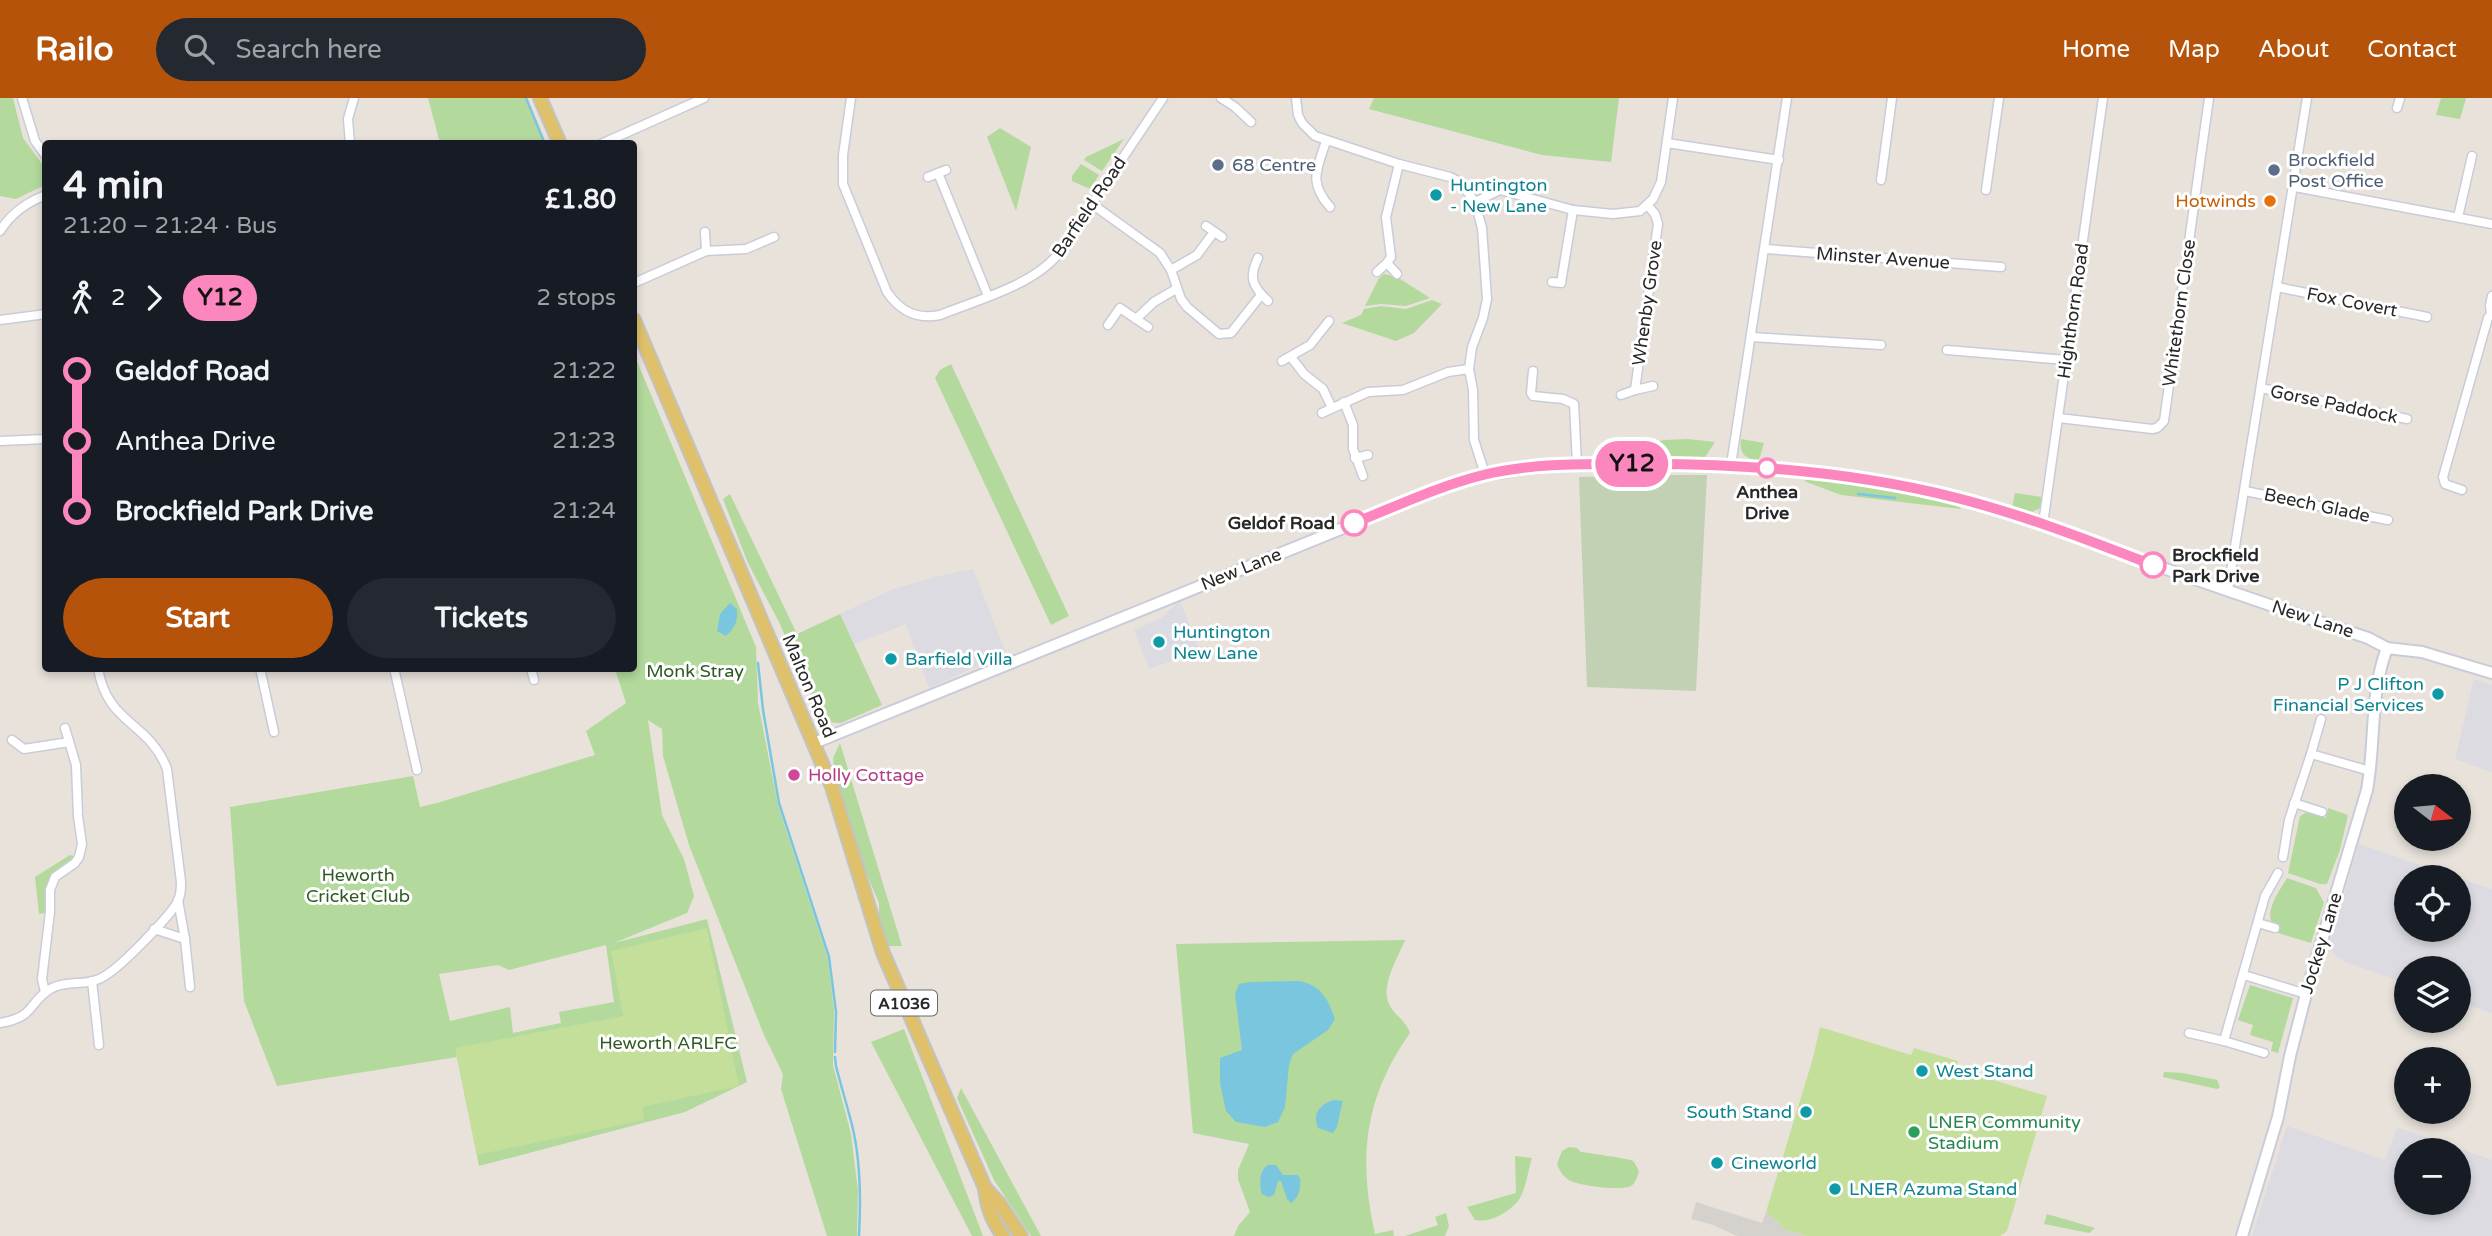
<!DOCTYPE html>
<meta charset="utf-8">
<style>
:root{--surface:#171b24;--page:#242831;--text:#f1f3f6;--muted:#9ea1a6;--accent:#b45309}
body{margin:0;font-family:"Varela Round",sans-serif;background:var(--page);color:var(--text);height:100vh;display:flex;flex-direction:column;font-size:26px;white-space:nowrap}
*{box-sizing:border-box;margin:0}
p{font-size:23px;color:var(--muted)}
.icon{flex:none;width:38px;height:38px;fill:none;stroke:currentColor;stroke-width:2;stroke-linecap:round;stroke-linejoin:round}
.map{position:relative;flex:1;overflow:hidden}
.side{position:absolute;left:42px;top:42px;width:595px;height:532px;display:flex;flex-direction:column;background:var(--surface);border-radius:7px;box-shadow:0 4px 10px #0003}
.side>*{flex:none}
.badge{padding:0 14px;border-radius:23px;font-size:24px;line-height:46px}
.needle{width:46px;rotate:106deg}
.buttons{position:absolute;left:2394px;top:676px;display:grid;gap:14px}
.buttons a{display:grid;place-items:center;width:77px;height:77px;border-radius:50%;background:var(--surface);box-shadow:0 4px 10px #0003;font-size:35px}
.map>.badge{position:absolute;translate:-50% -50%;box-shadow:0 0 0 4px #fff}
.legs{display:flex;align-items:center;gap:10px;height:77px;padding:0 21px;font-size:23px}
.legs p{margin-inline-start:auto}
.headline{display:flex;align-items:center;justify-content:space-between;height:119px;padding:0 21px}
h1{font-size:38px;font-weight:800;line-height:52px}
.action{display:flex;gap:14px;margin-top:auto;padding:14px 21px}
.action a{flex:1;height:80px;border-radius:42px;background:var(--accent);color:#fff;font-size:28px;font-weight:800;line-height:80px;text-align:center}
.action a+a{background:var(--page);color:var(--text)}
ul{padding:0 21px;list-style:none}
li{display:flex;align-items:center;gap:24px;height:70px;font-size:26px}
li i{display:grid;place-items:center;width:10px;height:100%;margin:0 9px;background:currentColor}
li i::after{content:'';width:18px;height:18px;margin:-9px;border:5px solid;border-radius:50%;background:var(--surface)}
li p{margin-inline-start:auto}
li:first-child i{background:linear-gradient(#0000 50%,currentColor 0)}
li:last-child i{background:linear-gradient(currentColor 50%,#0000 0)}
header{display:flex;align-items:center;gap:42px;box-sizing:border-box;height:98px;padding:0 35px;background:var(--accent);color:#fff}
header strong{font-size:33px}
nav{display:flex;gap:38px;margin-inline-start:auto;font-size:24px}
.search{width:490px;height:63px;background:var(--page);display:flex;align-items:center;gap:18px;box-sizing:border-box;padding:0 24px;border-radius:38px;color:var(--muted);font-size:26px}
.map>svg:first-child{display:block}
.industrial{fill:#dcdbe1;fill-rule:evenodd}
.green{fill:#b3d99d;fill-rule:evenodd}
.cemetery{fill:#c2d0b4}
.pitch{fill:#c3df9a}
.plaza{fill:#d5d1cd}
.water{fill:#7ac6df}
.lines{fill:none;stroke-linecap:round;stroke-linejoin:round}
.stream{stroke:#7ac6df;stroke-width:2.5}
.street-casing{stroke:#c9ccd8;stroke-width:11}
.secondary-casing{stroke:#c9ccd8;stroke-width:14}
.primary-casing{stroke:#c3c3c3;stroke-width:16}
.street{stroke:#fff;stroke-width:8}
.secondary{stroke:#fff;stroke-width:10}
.primary{stroke:#dec16a;stroke-width:12}
.line-1-casing{stroke:#fff;stroke-width:16}
.line-1{stroke:#fc87bf;stroke-width:10}
.service-dot{fill:#5c6f8a;stroke:#fff;stroke-width:2.5}
.culture-dot{fill:#0f9aa8;stroke:#fff;stroke-width:2.5}
.food-dot{fill:#e8710a;stroke:#fff;stroke-width:2.5}
.stop-1-dot{fill:#fff;stroke:#fc87bf;stroke-width:3.5}
.hotel-dot{fill:#d1479c;stroke:#fff;stroke-width:2.5}
.leisure-dot{fill:#2e9e5b;stroke:#fff;stroke-width:2.5}
.labels{text-anchor:middle;stroke-width:6;stroke-linejoin:round;paint-order:stroke}
.shield{fill:#fff;stroke:#686868;stroke-width:2}
.shield-label{font-size:16px;font-weight:bold;fill:#282828}
.service-label{font-size:18px;fill:#4e5e75;stroke:#fff;text-anchor:start}
.culture-label{font-size:18px;fill:#0d838f;stroke:#fff;text-anchor:start}
.food-label{font-size:18px;fill:#c56008;stroke:#fff;text-anchor:end}
.street-label{font-size:18px;fill:#282828;stroke:#fff}
.stop-label{font-size:18px;font-weight:bold;fill:#282828;stroke:#fff}
.park-label{font-size:18px;fill:#2e5a22;stroke:#fff}
.hotel-label{font-size:18px;fill:#b23c85;stroke:#fff;text-anchor:start}
.leisure-label{font-size:18px;fill:#27864d;stroke:#fff;text-anchor:start}
</style>
<header>
<strong>Railo</strong>
<div class="search"><svg class="icon" aria-label="search" viewBox="0 0 24 24"><circle cx="10" cy="10" r="6"/><path d="M15 15l6 6"/></svg>Search here</div>
<nav><a>Home</a><a>Map</a><a>About</a><a>Contact</a></nav>
</header>
<div class="map">
<svg width="2492" height="1138" viewBox="0 0 2492 1138">
<rect width="100%" height="100%" fill="#e8e2db"/>
<g class="industrial">
<polygon points="973,471 1006,555 929,590 906,526 854,546 840,516 893,491 939,478"/>
<polygon points="1180,503 1200,553 1149,571 1134,532 1161,520"/>
<polygon points="2474,581 2492,587 2492,674 2455,661"/>
<polygon points="2359,746 2455,779 2406,779 2406,831 2459,831 2459,780 2492,791 2492,915 2459,904 2459,870 2406,870 2406,885 2345,864 2334,856 2329,848"/>
<path d="M2287 1028 2385 1062 2397 1029 2492 1062V1138H2252ZM2406 1052H2459V1104H2406Z"/>
</g>
<g class="green">
<polygon points="0,0 13,0 23,40 45,70 45,87 16,101 0,98"/>
<polygon points="428,0 525,0 544,45 440,45"/>
<polygon points="1374,0 1619,0 1611,64 1542,57 1369,11"/>
<polygon points="2441,0 2466,0 2460,21 2436,17"/>
<polygon points="1000,30 1031,49 1016,113 987,39"/>
<polygon points="1124,41 1102,73 1084,62 1086,59"/>
<polygon points="1081,66 1099,77 1090,91 1072,83 1072,78"/>
<polygon points="1384,176 1397,179 1430,200 1406,208 1381,206 1365,208 1379,180"/>
<polygon points="1432,202 1442,206 1414,235 1396,243 1342,225 1361,217 1364,211 1381,208 1406,211"/>
<path d="M634 256 756 549 758 605 778 707 828 861 834 912 833 967 851 1036 858 1093 857 1138H827L781 991 783 976 764 937 689 747 663 658 662 631 648 622 662 717 684 761 694 798 687 815 614 845 707 821 747 984 685 1014 479 1068 457 959 277 988 244 903 230 709 413 678 420 709 437 705 595 657 586 633 626 605 615 571 634 570ZM606 847 614 904 559 914 561 925 513 935 510 909 450 923 439 876 498 867 509 872Z"/>
<polygon points="951,266 1069,518 1051,527 935,280 940,272"/>
<polygon points="1688,341 1715,344 1705,359 1613,359 1610,349 1620,347 1623,352 1664,342"/>
<path d="M1741 341 1764 345 1759 362C1745 361 1739 356 1741 341Z"/>
<polygon points="1815,379 1957,405 1961,411 1841,397 1804,383"/>
<polygon points="2015,395 2042,399 2040,410 2032,414 2012,410"/>
<polygon points="730,396 797,536 840,516 882,607 841,625 826,624 819,615 779,524 748,465 723,401"/>
<polygon points="840,645 902,848 888,848 879,824 879,805 859,758 836,690 833,660"/>
<polygon points="2328,710 2348,717 2340,752 2327,786 2320,786 2288,775 2300,718 2307,714 2326,720"/>
<path d="M70 757 74 758C49 785 45 774 45 815L39 816 35 779Z"/>
<path d="M2287 780 2316 790 2324 805 2311 845 2278 835 2280 827 2271 823C2267 809 2280 792 2287 780Z"/>
<path d="M1405 842C1398 860 1379 889 1390 908 1396 919 1404 920 1410 935 1364 1000 1358 1060 1375 1136L1393 1132 1394 1138H1234L1238 1128 1250 1114 1238 1081V1072L1249 1046 1193 1035 1176 846Z"/>
<polygon points="2250,887 2293,900 2278,955 2271,953 2273,944 2250,937 2253,927 2238,922"/>
<polygon points="904,931 983,1138 972,1138 871,944"/>
<polygon points="2164,974 2183,975 2217,982 2220,989 2217,991 2163,979"/>
<polygon points="961,990 1041,1138 1031,1138 994,1082 957,1000"/>
<path d="M1569 1049 1577 1050 1581 1054C1589 1055 1631 1061 1633 1063 1635 1065 1638 1071 1639 1074 1637 1079 1636 1085 1631 1088 1621 1093 1581 1088 1571 1083 1564 1080 1559 1072 1557 1066L1562 1053Z"/>
<path d="M1515 1058 1532 1060C1528 1072 1526 1092 1518 1103 1508 1115 1490 1125 1475 1122L1467 1109 1516 1095Z"/>
<polygon points="1446,1115 1449,1128 1445,1138 1405,1138 1438,1127 1435,1119"/>
<polygon points="2047,1116 2095,1130 2089,1135 2044,1126"/>
</g>
<polygon class="cemetery" points="1663,377 1707,377 1696,593 1587,589 1579,379"/>
<g class="pitch">
<polygon points="707,830 739,988 642,1009 644,1022 477,1057 455,950 623,918 611,853"/>
<polygon points="1820,929 1911,957 1914,950 1958,963 1956,971 2047,998 2007,1133 2000,1138 1806,1138 1786,1132 1766,1114 1813,960"/>
</g>
<polygon class="plaza" points="1696,1104 1762,1125 1766,1114 1786,1132 1806,1138 1737,1138 1713,1127 1691,1121"/>
<g class="water">
<path d="M730 505 737 511C738 523 735 530 726 538L717 533 720 516Z"/>
<path d="M1299 883C1321 887 1328 901 1335 921L1328 932 1293 956 1289 967 1285 1009 1278 1024 1265 1029 1236 1024 1226 1013 1220 985V960L1242 952 1235 896 1239 886 1250 884Z"/>
<path d="M1334 1002 1343 1003 1342 1006 1337 1029 1333 1035 1318 1030C1312 1016 1320 1006 1334 1002Z"/>
<path d="M1268 1067H1276L1283 1077H1297L1300 1080C1301 1089 1299 1100 1291 1105L1287 1101 1281 1083H1278L1274 1097 1268 1099 1262 1096C1259 1087 1259 1072 1268 1067Z"/>
</g>
<g class="lines">
<g class="stream">
<polyline points="526,0 545,46"/>
<polyline points="1858,396 1895,400"/>
<polyline points="758,565 763,612 779,705 829,859 836,914 835,954"/>
<path d="M835 959 836 968C841 988 847 1007 852 1027 861 1063 861 1101 859 1138"/>
</g>
<g class="street-casing">
<g id="street">
<polyline points="22,0 35,43 46,58"/>
<path d="M851 0 843 57V86L887 194C900 213 916 222 940 217 977 202 1034 187 1059 155L1163 0"/>
<polyline points="1221,0 1235,9 1251,24"/>
<polyline points="1296,0 1298,17 1302,25 1315,38 1399,66 1450,79 1460,84 1475,104 1482,130 1487,201 1483,220 1472,249 1469,271 1473,292 1474,342 1485,376"/>
<polyline points="2397,10 2400,0"/>
<path d="M1326 43C1317 72 1308 84 1330 109"/>
<polyline points="1667,45 1779,62"/>
<polyline points="350,46 348,21 354,0"/>
<polyline points="601,46 704,0"/>
<polyline points="938,75 988,198"/>
<polyline points="928,79 946,72"/>
<polyline points="1881,82 1892,0"/>
<polyline points="2295,89 2492,126"/>
<polyline points="1986,92 1999,0"/>
<polyline points="1475,104 1500,92 1573,112 1613,116 1640,113 1653,101 1661,84 1673,0"/>
<polyline points="1092,106 1160,155 1171,172 1181,201 1187,209 1219,236 1231,235 1261,197"/>
<polyline points="1648,108 1655,116 1658,126 1635,292 1653,288"/>
<polyline points="2458,119 2472,58"/>
<polyline points="1206,128 1222,139"/>
<path d="M0 133C10 117 27 104 46 97"/>
<polyline points="705,134 706,153 746,151 774,139"/>
<polyline points="1766,151 2001,169"/>
<path d="M1258 160C1248 180 1253 189 1268 203"/>
<polyline points="1387,165 1397,176"/>
<polyline points="1171,172 1197,157 1214,134"/>
<polyline points="1377,174 1387,165 1391,159 1386,119 1399,66"/>
<polyline points="1552,184 1561,185 1573,112"/>
<polyline points="634,185 706,153"/>
<polyline points="2277,189 2427,219"/>
<polyline points="1136,221 1148,229"/>
<polyline points="0,222 46,216"/>
<polyline points="1108,227 1120,210 1136,221 1154,204 1176,191"/>
<polyline points="1751,239 1881,247"/>
<polyline points="1947,252 2066,262"/>
<polyline points="1291,259 1304,276 1323,291 1332,310"/>
<polyline points="1282,263 1310,247 1329,223"/>
<polyline points="1533,273 1531,295 1533,298 1563,301 1574,306 1577,367"/>
<polyline points="2261,290 2407,321"/>
<polyline points="1621,297 1635,292"/>
<polyline points="1344,304 1353,327 1353,351 1363,378"/>
<polyline points="1322,315 1368,294 1403,292 1448,274 1469,271"/>
<polyline points="2059,320 2152,331 2157,330 2164,323 2209,0"/>
<polyline points="0,343 46,341"/>
<polyline points="1355,360 1368,357"/>
<polyline points="1731,367 1787,0"/>
<polyline points="2462,392 2445,386 2443,379 2488,220 2491,216 2490,207 2492,198"/>
<polyline points="2245,393 2388,422"/>
<polyline points="2043,426 2103,0"/>
<polyline points="2228,492 2307,0"/>
<polyline points="260,570 274,634"/>
<polyline points="394,570 417,672"/>
<polyline points="531,570 534,582"/>
<polyline points="2321,621 2311,656 2370,673"/>
<polyline points="12,642 24,651 69,644"/>
<polyline points="2294,705 2322,714"/>
<polyline points="2283,759 2289,722 2311,656"/>
<polyline points="178,802 185,841"/>
<polyline points="2258,825 2275,830"/>
<polyline points="154,831 185,841 190,889"/>
<polyline points="2244,877 2306,896"/>
<polyline points="92,883 99,947"/>
<polyline points="45,894 42,881 50,814 50,792 55,779 75,765 79,759 82,746 78,718 76,667 65,630"/>
<path d="M0 925C37 919 27 904 52 890 68 882 84 888 99 881 117 874 166 822 177 805 181 798 181 791 181 784L167 671C149 623 107 627 98 570"/>
<polyline points="2189,935 2224,943 2264,955"/>
<polyline points="2224,943 2265,798 2278,775"/>
</g>
</g>
<g class="secondary-casing">
<g id="secondary">
<path d="M814 645 1454 385C1524 365 1597 364 1669 366 1766 368 1863 376 1957 400 2028 418 2095 446 2163 470 2231 494 2299 517 2368 540L2387 550 2422 554 2492 575"/>
<path d="M2242 1138 2278 1019 2290 958 2306 896 2367 692C2376 642 2369 599 2387 550"/>
</g>
</g>
<g class="primary-casing">
<g id="primary">
<polyline points="540,0 560,46"/>
<path d="M634 222 832 689 883 855 985 1090C987 1110 992 1122 1003 1138"/>
<polyline points="985,1090 999,1105 1021,1138"/>
</g>
</g>
<use href="#street" class="street"/>
<use href="#secondary" class="secondary"/>
<use href="#primary" class="primary"/>
</g>
<g class="lines">
<g class="line-1-casing">
<path id="line-1" d="M1354 425C1397 408 1439 388 1483 377 1531 365 1583 366 1631 366 1740 365 1851 373 1957 400 2024 417 2088 442 2153 467"/>
</g>
<use href="#line-1" class="line-1"/>
</g>
<g class="service-dot">
<circle cx="1218" cy="67" r="7"/>
<circle cx="2274" cy="72" r="7"/>
</g>
<g class="culture-dot">
<circle cx="1436" cy="97" r="7"/>
<circle cx="1159" cy="544" r="7"/>
<circle cx="891" cy="561" r="7"/>
<circle cx="2438" cy="596" r="7"/>
<circle cx="1922" cy="973" r="7"/>
<circle cx="1806" cy="1014" r="7"/>
<circle cx="1717" cy="1065" r="7"/>
<circle cx="1835" cy="1091" r="7"/>
</g>
<circle class="food-dot" cx="2270" cy="103" r="7"/>
<g class="stop-1-dot">
<circle cx="1767" cy="370" r="9"/>
<circle cx="1354" cy="425" r="12"/>
<circle cx="2153" cy="467" r="12"/>
</g>
<circle class="hotel-dot" cx="794" cy="677" r="7"/>
<circle class="leisure-dot" cx="1914" cy="1034" r="7"/>
<g class="labels">
<rect class="shield" x="871" y="892.5" width="66" height="25" rx="5"/>
<g class="shield-label">
<text x="904" y="911">A1036</text>
</g>
<g class="service-label">
<text x="2288" y="68">Brockfield<tspan x="2288" dy="21">Post Office</tspan></text>
<text x="1232" y="73">68 Centre</text>
</g>
<g class="culture-label">
<text x="1450" y="93">Huntington<tspan x="1450" dy="21">- New Lane</tspan></text>
<text x="1173" y="540">Huntington<tspan x="1173" dy="21">New Lane</tspan></text>
<text x="905" y="567">Barfield Villa</text>
<text x="2424" y="592" text-anchor="end">P J Clifton<tspan x="2424" dy="21">Financial Services</tspan></text>
<text x="1936" y="979">West Stand</text>
<text x="1792" y="1020" text-anchor="end">South Stand</text>
<text x="1731" y="1071">Cineworld</text>
<text x="1849" y="1097">LNER Azuma Stand</text>
</g>
<g class="food-label">
<text x="2256" y="109">Hotwinds</text>
</g>
<g class="street-label">
<text transform="translate(1089 109) rotate(-56)" y="6">Barfield Road</text>
<text transform="translate(1883 160) rotate(4)" y="6">Minster Avenue</text>
<text transform="translate(2352 204) rotate(11)" y="6">Fox Covert</text>
<text transform="translate(1647 205) rotate(-82)" y="6">Whenby Grove</text>
<text transform="translate(2073 213) rotate(-82)" y="6">Highthorn Road</text>
<text transform="translate(2179 215) rotate(-82)" y="6">Whitethorn Close</text>
<text transform="translate(2334 306) rotate(12)" y="6">Gorse Paddock</text>
<text transform="translate(2317 407) rotate(12)" y="6">Beech Glade</text>
<text transform="translate(1241 471) rotate(-22)" y="6">New Lane</text>
<text transform="translate(2313 521) rotate(18)" y="6">New Lane</text>
<text transform="translate(809 588) rotate(67)" y="6">Malton Road</text>
<text transform="translate(2321 845) rotate(-73)" y="6">Jockey Lane</text>
</g>
<g class="stop-label">
<text x="1767" y="400">Anthea<tspan x="1767" dy="21">Drive</tspan></text>
<text x="1335" y="431" text-anchor="end">Geldof Road</text>
<text x="2172" y="463" text-anchor="start">Brockfield<tspan x="2172" dy="21">Park Drive</tspan></text>
</g>
<g class="park-label">
<text x="695" y="579">Monk Stray</text>
<text x="358" y="783">Heworth<tspan x="358" dy="21">Cricket Club</tspan></text>
<text x="668" y="951">Heworth ARLFC</text>
</g>
<g class="hotel-label">
<text x="808" y="683">Holly Cottage</text>
</g>
<g class="leisure-label">
<text x="1928" y="1030">LNER Community<tspan x="1928" dy="21">Stadium</tspan></text>
</g>
</g>
</svg>
<div class="buttons">
<a><svg class="needle" viewBox="-14 -14 28 28"><path d="M0-13l5 13h-10z" fill="#e53935"/><path d="M0 13l5-13h-10z" fill="#9ea1a6"/></svg></a>
<a><svg class="icon" aria-label="locate" viewBox="0 0 24 24"><circle cx="12" cy="12" r="6"/><path d="M12 2v4M12 18v4M2 12h4M18 12h4"/></svg></a>
<a><svg class="icon" aria-label="layers" viewBox="0 0 24 24"><path d="M12 4l9 5-9 5-9-5zM3 14l9 5 9-5"/></svg></a>
<a>+</a>
<a>−</a>
</div>
<b class="badge" style="left:1632px;top:366px;background:#fc87bf;color:#111">Y12</b>
<section class="side">
<div class="headline"><div><h1>4 min</h1><p>21:20 – 21:24 · Bus</p></div><b>£1.80</b></div>
<div class="legs"><svg class="icon" aria-label="walk" viewBox="0 0 24 24"><circle cx="13" cy="4" r="2"/><path d="M13 8l-2 6 4 7M11 14l-3 7M7 12l3-4h3l4 4"/></svg>2<svg class="icon" aria-label="forward" viewBox="0 0 24 24"><path d="M9 5l7 7-7 7"/></svg><b class="badge" style="background:#fc87bf;color:#111">Y12</b><p>2 stops</p></div>
<ul>
<li><i style="color:#fc87bf"></i><b>Geldof Road</b><p>21:22</p></li>
<li><i style="color:#fc87bf"></i><span>Anthea Drive</span><p>21:23</p></li>
<li><i style="color:#fc87bf"></i><b>Brockfield Park Drive</b><p>21:24</p></li>
</ul>
<div class="action"><a>Start</a><a>Tickets</a></div>
</section>
</div>
